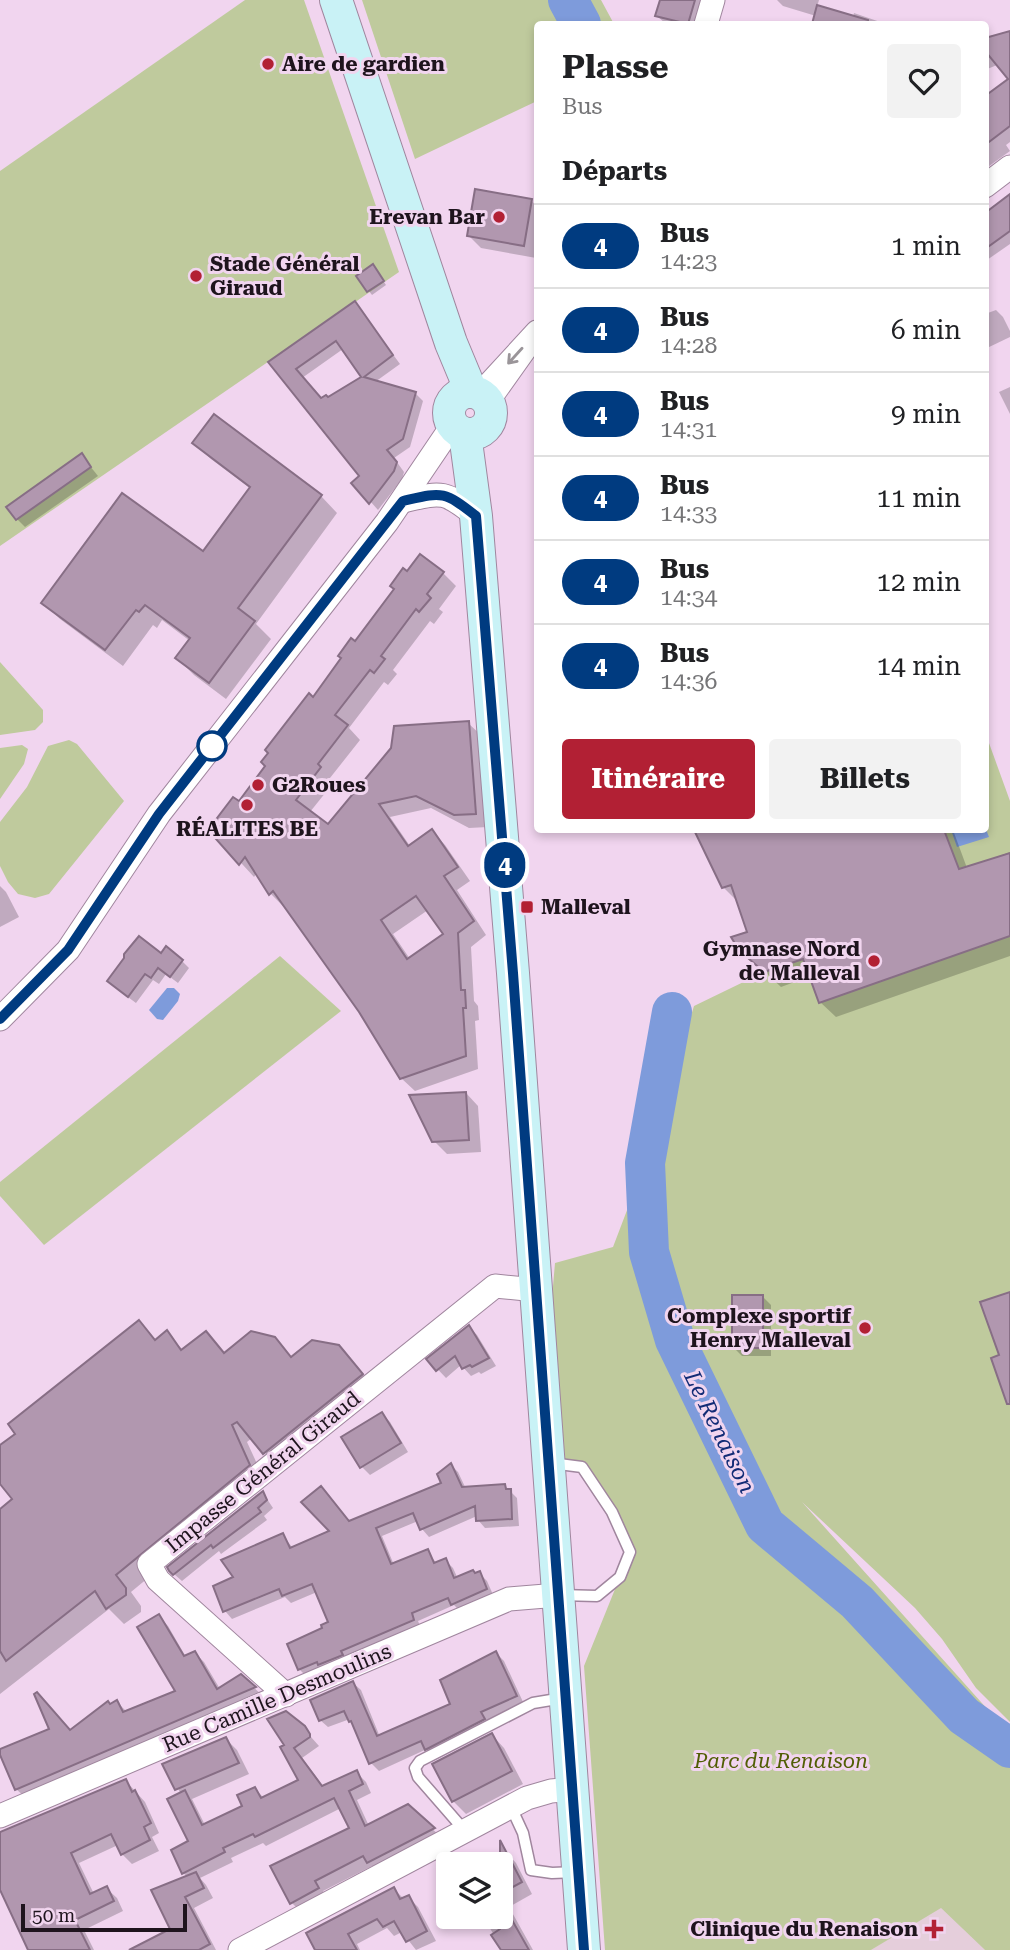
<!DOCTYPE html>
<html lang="fr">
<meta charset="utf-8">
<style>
:root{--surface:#fff;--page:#f2f2f2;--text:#202124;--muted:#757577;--line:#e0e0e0;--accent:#b22034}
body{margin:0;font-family:"Roboto Serif",serif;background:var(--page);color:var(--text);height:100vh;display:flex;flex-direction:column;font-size:26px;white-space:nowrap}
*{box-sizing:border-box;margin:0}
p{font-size:23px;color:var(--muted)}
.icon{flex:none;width:38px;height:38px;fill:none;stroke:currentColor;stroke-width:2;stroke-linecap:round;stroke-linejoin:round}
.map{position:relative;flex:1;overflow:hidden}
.drawer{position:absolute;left:534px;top:21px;width:455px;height:812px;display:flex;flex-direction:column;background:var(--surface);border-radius:7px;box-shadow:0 4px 10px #0003}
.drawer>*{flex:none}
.badge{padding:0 14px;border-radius:23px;font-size:24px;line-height:46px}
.tools{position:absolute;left:436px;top:1852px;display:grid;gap:14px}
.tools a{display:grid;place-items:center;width:77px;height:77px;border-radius:7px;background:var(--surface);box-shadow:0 4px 10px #0003;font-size:35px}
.scale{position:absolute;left:21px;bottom:18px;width:166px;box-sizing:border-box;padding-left:7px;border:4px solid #1e141d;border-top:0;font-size:19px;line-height:24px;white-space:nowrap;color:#1e141d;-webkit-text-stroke:5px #f1d5ef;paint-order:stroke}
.map>.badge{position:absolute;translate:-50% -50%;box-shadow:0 0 0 4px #fff}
h2{padding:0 28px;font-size:26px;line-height:63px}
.round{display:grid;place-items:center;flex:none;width:74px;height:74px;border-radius:7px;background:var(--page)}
.head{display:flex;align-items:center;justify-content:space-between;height:119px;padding:0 28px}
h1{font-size:33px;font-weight:700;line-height:52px}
.primary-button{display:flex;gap:14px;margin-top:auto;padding:14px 28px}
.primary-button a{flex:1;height:80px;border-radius:7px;background:var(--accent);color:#fff;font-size:28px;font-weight:700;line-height:80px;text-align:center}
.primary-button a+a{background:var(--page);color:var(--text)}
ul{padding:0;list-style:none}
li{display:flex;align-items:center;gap:21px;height:84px;padding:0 28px;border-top:2px solid var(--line)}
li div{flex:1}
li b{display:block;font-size:26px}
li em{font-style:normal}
li .badge{min-width:77px;font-weight:700;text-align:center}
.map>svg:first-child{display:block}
.medical{fill:#e5cedb}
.green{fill:#bfca9d}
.water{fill:#7e9bdb}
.shadow{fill:#0003;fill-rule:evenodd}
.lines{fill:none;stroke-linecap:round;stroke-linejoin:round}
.river{stroke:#7e9bdb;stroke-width:40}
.building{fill:#b197af;stroke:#876e85;stroke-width:2;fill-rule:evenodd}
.lane-casing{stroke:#a0869e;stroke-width:13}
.street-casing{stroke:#a0869e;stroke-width:25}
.secondary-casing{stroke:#a0869e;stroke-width:34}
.lane{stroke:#fff;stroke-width:10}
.street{stroke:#fff;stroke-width:23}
.secondary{stroke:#c9f2f6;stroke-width:32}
.oneway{stroke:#9a9599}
.line-casing{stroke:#fff;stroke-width:16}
.line{stroke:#003b80;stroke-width:10}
.poi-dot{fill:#b22034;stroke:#f1d5ef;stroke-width:2.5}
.stop-dot{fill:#fff;stroke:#003b80;stroke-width:3.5}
.labels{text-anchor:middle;stroke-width:6;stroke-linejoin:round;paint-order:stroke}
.poi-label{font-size:21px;font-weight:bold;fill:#1e141d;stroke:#f1d5ef;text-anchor:start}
.street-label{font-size:21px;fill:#1e141d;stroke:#f1d5ef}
.park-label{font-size:21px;font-style:italic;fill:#515e05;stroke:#f1d5ef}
.water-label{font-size:23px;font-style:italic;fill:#122c76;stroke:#f1d5ef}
</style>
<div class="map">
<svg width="1010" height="1950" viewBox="0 0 1010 1950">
<rect width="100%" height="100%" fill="#f1d5ef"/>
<polygon class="medical" points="940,1907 985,1950 871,1950"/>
<g class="green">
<polygon points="245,0 304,0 399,272 0,546 0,171"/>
<polygon points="362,0 601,0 614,24 537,24 537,101 415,159"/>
<polygon points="0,662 43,710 43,722 35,730 0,735"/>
<polygon points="985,732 1010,801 1010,1722 976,1688 942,1639 915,1608 802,1502 998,1721 1010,1724 1010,1950 985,1950 941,1908 871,1950 605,1950 584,1666 630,1552 585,1467 548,1462 550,1321 555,1263 613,1247 645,1163 694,1006 762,973 757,958 750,961 748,959 732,937 747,931 731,886 722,888 694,830 985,830"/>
<polygon points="69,740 77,744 124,801 49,894 35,898 18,894 8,882 0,866 0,822 27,787 48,746"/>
<polygon points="22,745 28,749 24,764 0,799 0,748"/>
<polygon points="280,956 341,1011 44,1245 0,1196 0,1182"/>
</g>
<g class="water">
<polygon points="985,827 989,837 957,847 951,830 985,830"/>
<polygon points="167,988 174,988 180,994 178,1001 163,1020 157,1019 149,1010"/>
</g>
<g class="shadow">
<polygon points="662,0 714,0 707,24 666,24 657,16"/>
<polygon points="777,0 819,0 817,7 853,17 854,13 886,24 815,24 816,16 783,6"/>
<polygon points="1010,32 1010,142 1006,145 1010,151 985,169 985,109 1009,80 997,65 985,70 985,39"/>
<polygon points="1010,196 1010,244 987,260 985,258 985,215"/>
<polygon points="531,200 537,207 536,258 481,248 469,236"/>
<polygon points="376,270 386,285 372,295 358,277"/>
<path d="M355 303 400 364 375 382 415 393 423 401 410 447 394 458 404 472 402 479 378 510 354 483 362 477 270 362ZM343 349 364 377 328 399 322 400 302 378Z"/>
<polygon points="996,310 1003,317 1010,331 1010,337 985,349 985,314"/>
<polygon points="1010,387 1010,414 999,392"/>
<polygon points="194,443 321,496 337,513 256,624 271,639 226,699 194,675 177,658 190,641 162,620 157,628 153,625 123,666 60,619 44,603 203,554 251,489 211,459"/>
<polygon points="82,456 98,476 25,527 17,519"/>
<path d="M443 573 456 586 439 609 443 612 434 624 430 621 393 670 397 674 388 685 384 682 349 728 360 740 330 778 334 782 310 812 329 826 468 723 482 736 488 827 469 828 431 808 390 817 410 846 432 831 445 845 470 881 457 890 486 935 471 947 474 1001 478 1006 479 1020 475 1021 478 1069 415 1091 401 1078 361 1011 286 905 284 907 271 894 257 873 254 877 210 829 239 803 355 644ZM428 910 445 935 410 959 393 934Z"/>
<polygon points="696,830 953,830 967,868 1010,852 1010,956 836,1017 820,1002 811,976 781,987 746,954 750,933 739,903 723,887"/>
<polygon points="0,886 6,892 19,917 0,927"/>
<polygon points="161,955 182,961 189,968 178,983 166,974 159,984 153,980 136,1003 117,989"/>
<polygon points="466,1093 478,1106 481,1152 447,1154 434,1141"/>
<polygon points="762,1296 771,1305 771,1356 742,1356 734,1348"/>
<polygon points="139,1323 157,1341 166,1333 183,1350 205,1333 225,1354 274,1339 292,1358 338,1347 378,1391 280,1469 252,1438 247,1442 265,1481 131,1592 141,1606 141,1612 124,1624 109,1609 0,1694 0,1511 15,1499 0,1482 0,1447 18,1434"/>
<polygon points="469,1327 477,1335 496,1366 481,1374 479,1372 471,1376 461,1365 446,1378 429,1360"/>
<polygon points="382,1414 390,1422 408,1452 370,1475 362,1467"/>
<polygon points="451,1465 458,1472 466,1489 505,1486 517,1498 519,1526 485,1528 478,1520 477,1516 429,1537 422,1529 418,1521 382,1536 394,1565 427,1551 437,1564 445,1560 453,1568 458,1579 479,1573 487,1581 494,1597 460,1611 454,1605 418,1621 421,1628 307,1677 299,1669 330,1623 317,1592 291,1603 285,1597 232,1619 225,1611 236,1577 282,1535 293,1548 444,1484"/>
<polygon points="263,1493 273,1508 264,1516 267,1520 221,1554 219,1551 182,1581 174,1574"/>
<polygon points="159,1617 168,1626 186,1657 195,1653 204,1662 220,1689 241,1676 264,1697 26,1798 16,1789 110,1706 117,1702 127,1712 178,1692"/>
<polygon points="496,1653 504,1661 524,1704 434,1756 427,1749 379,1771 371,1763 350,1719 328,1727 320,1720 353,1683 361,1690 380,1737 452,1705"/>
<polygon points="303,1728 319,1746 302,1758 324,1787 356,1772 366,1782 371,1793 357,1800 369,1826 408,1806 442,1838 378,1872 372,1866 323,1891 327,1898 301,1912 292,1903 352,1829 341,1808 266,1846 263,1843 231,1858 233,1862 200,1878 206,1885 213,1898 194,1908 216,1950 141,1950 172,1930 188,1877 183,1873 191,1842 181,1794 165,1765 226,1739 237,1750 249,1774 192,1799 205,1825 244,1807 255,1789 264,1798 300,1781 282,1748"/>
<polygon points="492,1735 504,1748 523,1784 466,1814 453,1801"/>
<polygon points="126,1781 145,1802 159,1833 152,1837 159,1851 132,1864 122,1854 118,1845 79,1863 94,1894 106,1888 117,1898 123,1911 84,1930 94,1950 30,1950 2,1891 0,1892 0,1835"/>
<polygon points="505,1851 516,1863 532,1894 509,1907 533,1950 503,1950 485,1920 477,1924 469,1916 500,1916 500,1864 485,1864 484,1862"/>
<polygon points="394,1889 404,1899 408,1897 418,1907 436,1941 416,1950 402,1932 394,1936 387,1928 357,1944 360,1950 317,1950"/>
</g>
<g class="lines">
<g class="river">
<polyline points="568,0 581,24"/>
<polyline points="672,1012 645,1163 649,1252 675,1340 765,1525 857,1602 964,1716 1010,1748"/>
</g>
</g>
<g class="building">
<polygon points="660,0 695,0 688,24 655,16"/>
<polygon points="817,5 868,20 868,24 812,24"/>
<polygon points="1010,31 1010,126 985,145 985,96 1008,79 985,51 985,38"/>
<polygon points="475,189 532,199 524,246 467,236"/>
<polygon points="1010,194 1010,231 985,249 985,213"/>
<polygon points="373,264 384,281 367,292 356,276"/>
<path d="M355 301 393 355 364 377 416 392 403 439 387 450 397 462 394 471 369 504 351 483 359 476 268 362ZM336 341 361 377 328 397 326 395 321 398 296 369Z"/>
<polygon points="214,414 322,495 238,608 255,621 209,683 175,658 190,638 145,605 139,612 136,610 105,650 41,603 122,493 203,551 250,487 192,443"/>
<polygon points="82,453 91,467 16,520 6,507"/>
<path d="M420 554 444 572 427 594 431 598 419 612 416 609 381 656 385 659 374 673 370 670 335 715 348 725 318 764 321 767 296 800 328 824 391 748 394 726 469 721 476 814 454 815 416 796 379 804 408 846 432 829 458 867 444 876 474 921 458 933 461 990H465L466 1008H463L466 1056 400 1079 359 1012 273 891 269 895 245 857 239 865 208 830 233 797 239 801 265 766 261 762 268 753 265 750 309 693 313 697 341 658 338 656 351 638 355 641 394 589 390 586 403 568 407 571ZM416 896 443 934 407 959 381 920Z"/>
<polygon points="694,830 944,830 959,869 1010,853 1010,936 819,1003 803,959 764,972 739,950 731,937 747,932 731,885 722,888"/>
<polygon points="139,936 161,953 166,946 183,960 170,977 158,968 151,978 145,974 128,997 107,981 124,958 124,954"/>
<polygon points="466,1092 469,1140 432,1142 409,1095"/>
<polygon points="1010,1292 1010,1404 1007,1404 991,1358 999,1355 980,1302"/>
<rect x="732" y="1295" width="31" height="53"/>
<polygon points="139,1320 155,1340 167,1330 181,1350 206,1331 224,1353 251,1331 275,1337 291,1357 312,1340 339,1345 363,1374 263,1454 237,1422 232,1425 250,1465 116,1575 126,1588 126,1595 106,1609 95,1591 6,1661 0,1651 0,1509 12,1499 0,1484 0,1445 15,1434 8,1424"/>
<polygon points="469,1325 489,1358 472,1367 470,1365 462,1369 455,1356 436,1371 426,1359"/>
<polygon points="382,1412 401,1443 360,1468 341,1437"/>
<polygon points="451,1463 462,1487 505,1484 506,1489 511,1489 512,1519 476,1521 475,1506 420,1530 413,1513 376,1528 391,1564 428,1549 434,1563 446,1558 454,1578 473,1570 475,1573 480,1571 487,1589 451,1605 448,1598 412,1613 414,1620 341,1651 343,1655 318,1665 317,1662 298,1670 287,1644 322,1628 321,1625 328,1622 312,1584 282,1596 279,1589 223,1612 213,1586 233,1577 221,1560 283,1533 290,1548 329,1531 301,1502 321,1486 349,1521 441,1483 437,1474"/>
<polygon points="263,1491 267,1500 258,1508 261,1512 213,1548 211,1545 173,1575 169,1571 167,1567"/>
<polygon points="159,1614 184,1656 195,1651 217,1689 241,1674 256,1687 15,1790 0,1755 0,1749 49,1729 34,1694 37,1692 70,1730 108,1701 110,1704 117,1700 123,1712 175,1691 137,1627"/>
<polygon points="496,1651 517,1696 481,1712 485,1719 425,1750 421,1741 369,1764 351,1721 349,1722 344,1711 319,1721 310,1700 353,1681 377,1736 450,1704 440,1680"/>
<polygon points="286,1711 305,1726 310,1734 310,1737 294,1748 322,1786 357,1770 363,1784 349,1791 365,1826 408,1804 435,1828 367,1863 363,1856 315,1881 319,1888 290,1904 270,1866 349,1828 334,1798 255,1837 253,1834 223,1848 225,1852 182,1874 171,1850 188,1841 167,1799 185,1790 202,1825 242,1806 237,1795 255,1787 261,1798 298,1780 280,1747 284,1745 267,1719"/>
<polygon points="492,1733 512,1771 452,1802 432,1764"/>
<polygon points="226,1737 239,1763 175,1790 162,1764"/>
<polygon points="126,1779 132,1792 135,1790 151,1823 144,1827 150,1840 121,1855 111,1834 71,1853 90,1894 107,1886 114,1901 75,1920 90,1950 28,1950 0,1890 0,1832"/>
<polygon points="500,1840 522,1882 500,1894"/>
<polygon points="196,1872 204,1888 185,1897 210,1944 199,1950 129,1950 170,1929 151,1890"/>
<polygon points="394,1887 400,1899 409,1895 427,1931 406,1942 394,1921 383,1927 377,1919 348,1934 357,1950 315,1950 306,1933"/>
<polygon points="500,1899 529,1950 501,1950 491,1935 500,1929"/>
</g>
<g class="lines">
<g class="lane-casing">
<g id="lane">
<polyline points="551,1463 582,1467 612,1512 630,1552 620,1577 597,1596 560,1595"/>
<polyline points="511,1807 523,1833 531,1870 552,1873 576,1872"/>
<polyline points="465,1831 418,1777 415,1768 420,1761 533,1703 563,1698"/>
</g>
</g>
<g class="street-casing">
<g id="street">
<polyline points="706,24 713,0"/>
<polyline points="985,186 1010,167"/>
<polyline points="480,394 537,332 488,401"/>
<path d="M403 501C442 492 444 490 476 516"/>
<polyline points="0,1019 68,950 159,814 387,522 452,426"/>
<polyline points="286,1695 158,1580 149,1564 495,1286 536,1290"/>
<polyline points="0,1816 509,1599 558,1595"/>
<polyline points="240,1950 527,1798 551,1791 573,1789"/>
</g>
</g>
<g class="secondary-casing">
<g id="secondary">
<polyline points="336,0 451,343 471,391"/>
<circle cx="470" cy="413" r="21"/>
<polyline points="465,434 476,516 513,973 584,1950"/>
</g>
</g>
<use href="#lane" class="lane"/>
<use href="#street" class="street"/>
<use href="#secondary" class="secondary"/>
</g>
<defs><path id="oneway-shaft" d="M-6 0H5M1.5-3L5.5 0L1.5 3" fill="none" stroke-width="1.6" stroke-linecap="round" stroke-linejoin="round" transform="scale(1.75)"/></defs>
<use class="oneway" href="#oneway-shaft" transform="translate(515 356) rotate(132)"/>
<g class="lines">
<g class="line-casing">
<path id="line" d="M0 1019 68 950 159 814 403 501C442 492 443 490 476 516L513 973 584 1950"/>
</g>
<use href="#line" class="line"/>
</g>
<g class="poi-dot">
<circle cx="268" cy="64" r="7"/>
<circle cx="499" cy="217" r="7"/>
<circle cx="196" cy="276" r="7"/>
<circle cx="258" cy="785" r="7"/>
<circle cx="247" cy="805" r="7"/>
<rect x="520" y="900" width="14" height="14" rx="3.5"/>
<circle cx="874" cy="961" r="7"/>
<circle cx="865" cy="1328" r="7"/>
<path d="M930.5 1918.5h7v7h7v7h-7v7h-7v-7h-7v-7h7z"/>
</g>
<circle class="stop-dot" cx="212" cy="746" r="14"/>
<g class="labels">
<g class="poi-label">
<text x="282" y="71">Aire de gardien</text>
<text x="485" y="224" text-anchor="end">Erevan Bar</text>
<text x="210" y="271">Stade Général<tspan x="210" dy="24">Giraud</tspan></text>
<text x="272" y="792">G2Roues</text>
<text x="247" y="836" text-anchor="middle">RÉALITES BE</text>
<text x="541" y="914">Malleval</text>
<text x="860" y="956" text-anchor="end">Gymnase Nord<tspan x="860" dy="24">de Malleval</tspan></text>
<text x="851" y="1323" text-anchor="end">Complexe sportif<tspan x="851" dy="24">Henry Malleval</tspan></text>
<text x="918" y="1936" text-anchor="end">Clinique du Renaison</text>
</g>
<g class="street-label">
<text transform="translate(263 1472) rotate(-39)" y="7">Impasse Général Giraud</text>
<text transform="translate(277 1698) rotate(-23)" y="7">Rue Camille Desmoulins</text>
</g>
<g class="park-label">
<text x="781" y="1768">Parc du Renaison</text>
</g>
<g class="water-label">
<text transform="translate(720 1432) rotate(64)" y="8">Le Renaison</text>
</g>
</g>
</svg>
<div class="tools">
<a><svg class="icon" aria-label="layers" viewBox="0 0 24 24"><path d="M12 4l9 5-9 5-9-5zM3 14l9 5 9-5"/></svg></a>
</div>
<div class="scale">50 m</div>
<b class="badge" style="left:505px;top:865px;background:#003b80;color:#fff">4</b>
<section class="drawer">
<div class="head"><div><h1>Plasse</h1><p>Bus</p></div><a class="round"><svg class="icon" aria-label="heart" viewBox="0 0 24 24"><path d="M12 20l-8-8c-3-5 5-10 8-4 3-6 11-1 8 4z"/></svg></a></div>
<h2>Départs</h2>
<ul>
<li><span class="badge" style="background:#003b80;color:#fff">4</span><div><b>Bus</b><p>14:23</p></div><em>1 min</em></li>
<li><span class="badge" style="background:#003b80;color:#fff">4</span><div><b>Bus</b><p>14:28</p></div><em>6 min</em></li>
<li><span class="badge" style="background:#003b80;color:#fff">4</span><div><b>Bus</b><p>14:31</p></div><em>9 min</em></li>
<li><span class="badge" style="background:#003b80;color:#fff">4</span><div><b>Bus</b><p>14:33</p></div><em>11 min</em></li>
<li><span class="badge" style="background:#003b80;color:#fff">4</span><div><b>Bus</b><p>14:34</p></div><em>12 min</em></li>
<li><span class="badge" style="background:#003b80;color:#fff">4</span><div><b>Bus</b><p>14:36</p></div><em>14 min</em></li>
</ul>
<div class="primary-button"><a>Itinéraire</a><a>Billets</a></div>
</section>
</div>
